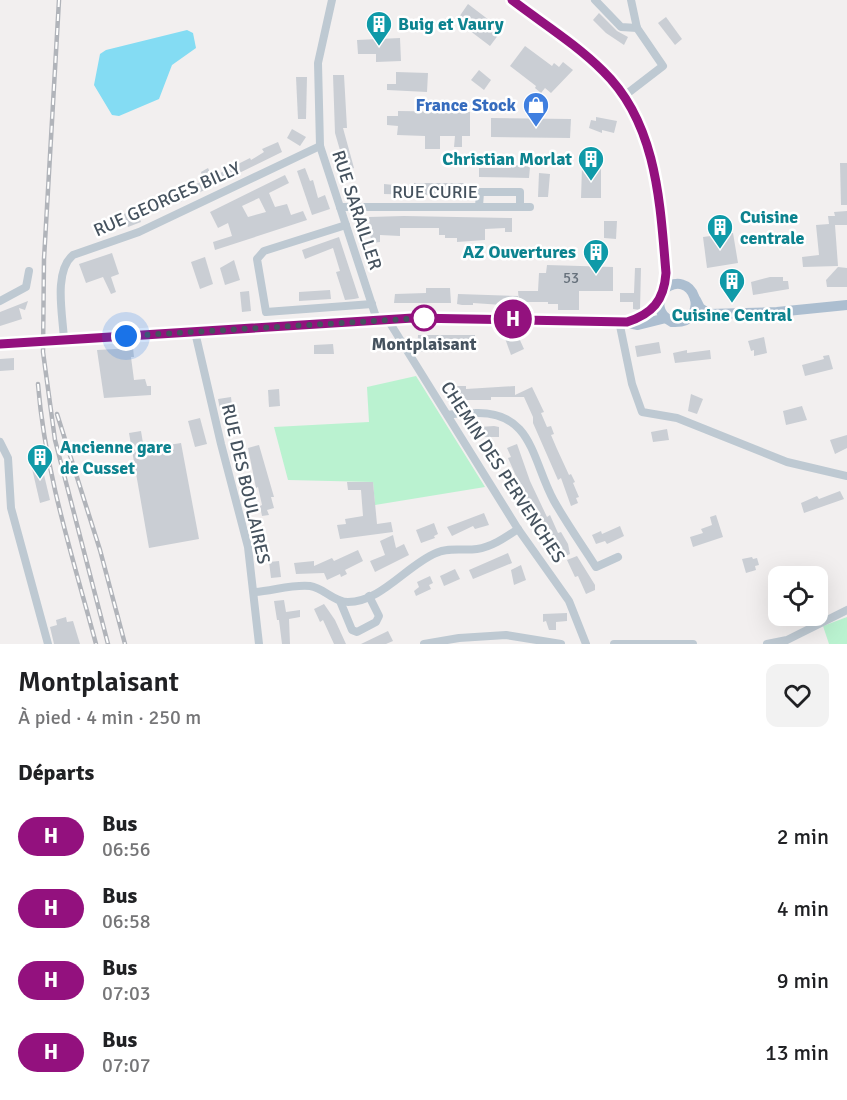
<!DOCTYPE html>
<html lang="fr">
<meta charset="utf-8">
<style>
:root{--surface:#fff;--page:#f2f2f2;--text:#202124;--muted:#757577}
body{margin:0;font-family:Signika,sans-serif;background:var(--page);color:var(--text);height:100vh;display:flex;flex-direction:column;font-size:22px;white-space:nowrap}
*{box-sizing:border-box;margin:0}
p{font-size:20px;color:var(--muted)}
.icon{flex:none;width:33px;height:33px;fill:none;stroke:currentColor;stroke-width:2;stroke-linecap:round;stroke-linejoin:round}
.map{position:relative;height:644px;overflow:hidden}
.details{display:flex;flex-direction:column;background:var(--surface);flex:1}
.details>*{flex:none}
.badge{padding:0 12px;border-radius:20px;font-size:21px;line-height:39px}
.fabs{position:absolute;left:768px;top:566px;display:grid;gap:12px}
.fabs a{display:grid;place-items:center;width:60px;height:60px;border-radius:12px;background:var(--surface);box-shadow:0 6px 24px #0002;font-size:30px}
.you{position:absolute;width:30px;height:30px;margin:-15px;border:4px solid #fff;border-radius:50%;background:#1a73e8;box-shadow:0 0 0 9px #1a73e833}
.map>.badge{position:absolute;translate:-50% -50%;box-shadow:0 0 0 3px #fff}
h2{padding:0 18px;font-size:22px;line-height:54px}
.round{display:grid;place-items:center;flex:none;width:63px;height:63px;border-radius:12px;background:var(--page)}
.head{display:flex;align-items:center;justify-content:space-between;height:102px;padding:0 18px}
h1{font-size:28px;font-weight:600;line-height:45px}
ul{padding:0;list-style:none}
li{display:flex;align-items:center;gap:18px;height:72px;padding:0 18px}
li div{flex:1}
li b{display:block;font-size:22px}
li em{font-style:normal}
li .badge{min-width:66px;font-weight:700;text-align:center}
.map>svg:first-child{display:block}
.green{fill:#baf2d0}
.water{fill:#84dcf3}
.building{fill:#caced4;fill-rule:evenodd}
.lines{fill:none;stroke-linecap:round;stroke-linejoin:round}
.major-tunnel{stroke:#cfd0d2;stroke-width:10;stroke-dasharray:10 5;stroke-linecap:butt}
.minor{stroke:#bec9d2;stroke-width:8}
.major{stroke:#acbed0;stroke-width:10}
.rail-casing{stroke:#b1b4ba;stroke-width:4.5}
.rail{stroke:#fff;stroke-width:2;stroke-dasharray:7;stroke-linecap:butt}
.line-casing{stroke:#fff;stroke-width:14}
.line{stroke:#93117e;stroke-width:9}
.walk{stroke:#45525e;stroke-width:6;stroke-dasharray:0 10.8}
.stop-dot{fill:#fff;stroke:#93117e;stroke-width:3}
.labels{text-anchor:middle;stroke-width:5;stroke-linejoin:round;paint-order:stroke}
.number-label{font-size:15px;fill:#66717c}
.culture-label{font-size:18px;font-weight:bold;fill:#0d838f;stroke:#fff;text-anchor:start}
.shop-label{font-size:18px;font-weight:bold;fill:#366cbe;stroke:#fff;text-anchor:end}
.street-label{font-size:18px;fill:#45525e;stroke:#fff}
.stop-label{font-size:18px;font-weight:bold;fill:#45525e;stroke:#fff}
</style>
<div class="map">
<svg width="847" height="644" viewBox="0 0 847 644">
<rect width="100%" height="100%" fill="#f2efef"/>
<g class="green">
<polygon points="416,376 485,487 375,505 373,482 288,480 274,427 369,422 367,387"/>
<polygon points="847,617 847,644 829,644 823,626"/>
</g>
<polygon class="water" points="187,30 193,33 196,48 172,65 159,99 119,116 112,115 94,85 100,54 106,50"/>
<g class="building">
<polygon points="468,4 502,30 490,46 461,24 463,21 459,17"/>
<polygon points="599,13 617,31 628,37 624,45 606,33 593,20"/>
<polygon points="666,17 682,39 675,45 658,23"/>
<polygon points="400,38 401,61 376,62 376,54 358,54 357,40"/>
<polygon points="525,46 552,66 554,63 559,67 563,62 573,70 551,93 545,88 541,93 535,88 536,86 510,66"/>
<polygon points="479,70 491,80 484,90 471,80"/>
<polygon points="396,72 428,73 427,92 387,90 387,84 396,84"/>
<polygon points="333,75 344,75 347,128 343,128 354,168 346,171 335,133"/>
<polygon points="296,77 307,77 306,119 298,119"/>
<polygon points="398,111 470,112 470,136 462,136 462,147 454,147 455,136 440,136 440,149 425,149 425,136 397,135 398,126 387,125 387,116 398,116"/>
<polygon points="596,117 617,121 614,133 602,130 602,133 589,128 591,120 596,121"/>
<polygon points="491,118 571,119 570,138 491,137"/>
<polygon points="292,129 306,137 300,146 287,138"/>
<polygon points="278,142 282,152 178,203 175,195 204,180 201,172 208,168 212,177 250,158 251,160 264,152 262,149"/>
<polygon points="840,163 847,163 847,205 841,205"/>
<polygon points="511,164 530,167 529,178 479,177 479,168 511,168"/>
<polygon points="582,167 601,167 601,198 581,198"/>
<polygon points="305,168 310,181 313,180 318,198 325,195 330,209 312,215 297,171"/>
<polygon points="539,173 550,174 548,197 538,197"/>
<path d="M285 175 289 183 269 193 275 207 287 204 291 215 303 211 307 220 215 250 213 242 232 236 228 223 218 228 210 212ZM259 198 266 212 248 217 242 206Z"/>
<polygon points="414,183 464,183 464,192 454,192 454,196 384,194 384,184 414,187"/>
<polygon points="136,209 141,222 128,227 124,214"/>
<polygon points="847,211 847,225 835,225 838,266 803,267 802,257 819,255 816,225 829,224 828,216 835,216 834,212"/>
<polygon points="404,216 512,218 512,232 505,232 505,228 485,229 485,240 457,242 457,238 445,238 445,235 439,235 439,228 400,228 400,236 380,235 380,242 371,243 369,217"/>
<polygon points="604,221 617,221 616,239 604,238"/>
<polygon points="733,233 738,263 707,268 703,237"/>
<polygon points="339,237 359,298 354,299 345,300 336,272 340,271 333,248 305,259 302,250"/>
<polygon points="112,253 119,274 111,277 116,292 111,294 103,277 86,283 79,264"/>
<polygon points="205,257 213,284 200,289 191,262"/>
<polygon points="234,260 240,280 225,285 220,268"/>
<polygon points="547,265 613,267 613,291 579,291 579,310 558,310 558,304 548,304 548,302 519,302 518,291 538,291 539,273 546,273"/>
<polygon points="838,267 847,268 847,287 827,287 826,280"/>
<polygon points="635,268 641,268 640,310 633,309 633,302 620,302 620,293 634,293"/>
<polygon points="770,277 783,277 783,281 788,281 789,289 753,295 751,282"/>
<polygon points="426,288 450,288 451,303 394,303 395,294 426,293"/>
<polygon points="330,290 331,299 299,301 299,292"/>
<polygon points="249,291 251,311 242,312 240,292"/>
<polygon points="458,294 518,296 518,306 473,303 473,305 462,305 457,304"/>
<polygon points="28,301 25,310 19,308 22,319 0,326 0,312"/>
<polygon points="501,327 514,327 524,349 511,355"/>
<polygon points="418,335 475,335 475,345 427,344 427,352 417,351"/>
<polygon points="764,337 767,353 754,356 754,350 751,351 748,341"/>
<polygon points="659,342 661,353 637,357 635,346"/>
<polygon points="333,344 334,354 314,354 314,345"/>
<polygon points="133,348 134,357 131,357 134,380 145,379 147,386 151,386 151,395 104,398 97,350"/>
<polygon points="687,350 687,353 710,350 711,359 675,363 673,353"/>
<polygon points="829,355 833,369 805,376 802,365 824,359 823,356"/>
<polygon points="14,358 14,370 0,371 0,359"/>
<polygon points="452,386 466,386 466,389 515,386 515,395 532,387 544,412 541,413 547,427 551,426 554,434 551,435 557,449 569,475 571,474 575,482 573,483 579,497 576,498 578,503 571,506 561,478 558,480 533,423 533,417 524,397 491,397 491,400 462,400 462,397 452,396"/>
<polygon points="279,389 280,406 269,407 268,390"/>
<polygon points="691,394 703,399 697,414 688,411"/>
<polygon points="231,397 234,424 227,425 225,409 220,409 218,399"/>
<polygon points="802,406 807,420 786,425 783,411"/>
<polygon points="200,418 207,444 195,447 188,421"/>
<polygon points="494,426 499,427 499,437 479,437 479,427"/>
<polygon points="667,429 669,440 653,442 651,432"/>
<polygon points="141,431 144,449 181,443 199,539 149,548 129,433"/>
<polygon points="847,435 847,448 835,454 830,440"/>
<polygon points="517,444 530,481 547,517 550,515 558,533 561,532 568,544 570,554 561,558 550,531 544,533 536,521 508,458 511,457 507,448"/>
<polygon points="259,445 274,497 271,497 274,508 267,510 269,515 262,516 260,506 262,505 258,487 256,488 248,448"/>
<polygon points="40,458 50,500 40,503 30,460"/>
<polygon points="347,482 373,482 377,524 391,522 393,532 340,539 337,525 346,524 345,519 363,516 361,490 348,490"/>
<polygon points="840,491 844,499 804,513 801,503 817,496 819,499"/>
<polygon points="484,513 489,525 475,529 473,526 452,536 447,527"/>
<polygon points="716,515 723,537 693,547 690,537 703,533 701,529 712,525 710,517"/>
<polygon points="434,523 438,534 434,536 435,538 421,543 416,530"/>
<polygon points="620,526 624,536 620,538 607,544 605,541 596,544 592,535 601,531 602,534"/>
<polygon points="393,535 396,548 404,544 409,555 375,572 370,561 385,555 380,541"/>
<polygon points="358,550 363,561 345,570 347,574 341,577 340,574 327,580 324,573 296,574 294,563 314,561 314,566 332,558 334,561"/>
<polygon points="508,553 512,563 473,579 469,570"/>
<polygon points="577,556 595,585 595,590 586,594 578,576 575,577 567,560"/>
<polygon points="752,557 753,559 757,558 759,565 755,566 756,570 746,573 742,559"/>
<polygon points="279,561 281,577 271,578 269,562"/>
<polygon points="521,565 526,580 514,585 511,570"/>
<polygon points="455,569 460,579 444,586 440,576"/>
<polygon points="430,576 433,583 429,585 431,589 416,596 414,591 419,587 417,582"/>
<polygon points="284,600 286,612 300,610 300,617 289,619 290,644 282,644 279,620 277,620 274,601"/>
<polygon points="324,604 335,620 346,644 334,644 323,620 320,622 314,609"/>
<polygon points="567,613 567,621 556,622 556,630 549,630 546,621 543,622 543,614"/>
<polygon points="66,617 67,622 73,621 80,644 54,644 50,627 57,625 56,620"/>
<polygon points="388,631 393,641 386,644 361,644"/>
</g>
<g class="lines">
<polyline class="major-tunnel" points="21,343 51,341"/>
<g class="minor">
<polyline points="332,0 318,63 320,146 377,320"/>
<polyline points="595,0 621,27 637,28"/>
<polyline points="624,96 663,66 637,28 631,0"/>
<polyline points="340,207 530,207"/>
<polyline points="479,207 480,192 520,192 520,207"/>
<polyline points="346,225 264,251 257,259 266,312 372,304"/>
<polyline points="0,301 26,287 29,271"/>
<polyline points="388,320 518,529 569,601 586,644"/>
<polyline points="619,321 632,384 642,412 677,418 787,462 847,476"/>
<polyline points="195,332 221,444 248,547 259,644"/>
<path d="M64 340C63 316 53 272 73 255L139 232 320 146"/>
<path d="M448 415C456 413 466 413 475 413 533 411 532 461 554 501 567 524 582 545 596 567L618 557"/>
<polyline points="0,442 8,458 11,508 48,644"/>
<path d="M255 592C272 591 293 584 310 586 324 588 334 602 348 602 381 602 407 565 436 553 449 547 463 551 477 549 492 547 506 537 518 529"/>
<polyline points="340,601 352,630 357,632 376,622 379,616 369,596"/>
<polyline points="424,644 459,638 506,635 561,644"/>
<polyline points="614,644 693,644"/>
<polyline points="767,644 787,640 847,610"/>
</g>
<g class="major">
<path d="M512 0C542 23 576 44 603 71 656 124 659 203 666 273 664 292 649 310 672 322 714 325 693 262 661 292"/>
<polyline points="696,300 700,308 709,314 777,312 847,305"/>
<polyline points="630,321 644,316 658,300"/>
<polyline points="51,341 413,318 619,321 638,325 666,318"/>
<polyline points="0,344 21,343"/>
</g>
<g class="rail-casing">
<g id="rail">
<polyline points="59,0 44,259 43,352 55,440 108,644"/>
<path d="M38 384C45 473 73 558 96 644"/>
<polyline points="57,414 100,550 125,644"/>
</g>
</g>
<use href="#rail" class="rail"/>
</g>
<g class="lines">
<g class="line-casing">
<path id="line" d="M0 344 413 318 627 322C652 314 664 301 666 273 660 203 657 123 603 71 576 44 542 23 512 0"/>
</g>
<use href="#line" class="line"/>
<polyline class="walk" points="126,336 424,318"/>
</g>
<defs>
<g id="building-pin" transform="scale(1.35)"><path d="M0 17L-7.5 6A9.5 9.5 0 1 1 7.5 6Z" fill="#0f9aa8" stroke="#fff"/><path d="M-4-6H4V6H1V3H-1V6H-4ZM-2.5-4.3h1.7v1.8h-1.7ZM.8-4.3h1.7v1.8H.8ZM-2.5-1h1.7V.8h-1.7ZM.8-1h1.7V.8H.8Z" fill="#fff"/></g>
<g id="shop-pin" transform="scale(1.35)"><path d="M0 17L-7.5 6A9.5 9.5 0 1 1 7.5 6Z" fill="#3f7fe0" stroke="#fff"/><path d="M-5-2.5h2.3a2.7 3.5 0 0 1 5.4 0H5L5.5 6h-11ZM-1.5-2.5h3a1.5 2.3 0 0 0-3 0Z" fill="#fff"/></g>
</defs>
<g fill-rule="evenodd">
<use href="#building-pin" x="379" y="24"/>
<use href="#shop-pin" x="536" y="105"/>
<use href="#building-pin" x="591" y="159"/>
<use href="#building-pin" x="720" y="227"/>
<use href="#building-pin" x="596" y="252"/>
<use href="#building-pin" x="732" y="281"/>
<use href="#building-pin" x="40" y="457"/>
</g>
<circle class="stop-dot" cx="424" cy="318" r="12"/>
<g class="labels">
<g class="number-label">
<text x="571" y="283">53</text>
</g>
<g class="culture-label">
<text x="398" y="30">Buig et Vaury</text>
<text x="572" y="165" text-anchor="end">Christian Morlat</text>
<text x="740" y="223">Cuisine<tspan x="740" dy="21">centrale</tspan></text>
<text x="576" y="258" text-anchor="end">AZ Ouvertures</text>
<text x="732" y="321" text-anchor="middle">Cuisine Central</text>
<text x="60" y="453">Ancienne gare<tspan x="60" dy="21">de Cusset</tspan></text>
</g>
<g class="shop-label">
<text x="516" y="111">France Stock</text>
</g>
<g class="street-label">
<text x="435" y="198">RUE CURIE</text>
<text transform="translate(167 199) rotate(-24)" y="6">RUE GEORGES BILLY</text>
<text transform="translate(357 210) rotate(72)" y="6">RUE SARAILLER</text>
<text transform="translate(503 472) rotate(57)" y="6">CHEMIN DES PERVENCHES</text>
<text transform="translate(246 484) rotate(77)" y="6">RUE DES BOULAIRES</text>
</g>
<g class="stop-label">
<text x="424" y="350">Montplaisant</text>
</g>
</g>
</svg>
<div class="fabs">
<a><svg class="icon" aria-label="locate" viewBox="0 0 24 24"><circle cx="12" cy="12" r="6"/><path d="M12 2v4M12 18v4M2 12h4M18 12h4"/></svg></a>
</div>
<div class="you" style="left:126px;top:336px"></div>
<b class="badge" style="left:513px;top:319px;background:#93117e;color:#fff">H</b>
</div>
<section class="details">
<div class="head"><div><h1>Montplaisant</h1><p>À pied · 4 min · 250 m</p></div><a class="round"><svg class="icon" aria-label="heart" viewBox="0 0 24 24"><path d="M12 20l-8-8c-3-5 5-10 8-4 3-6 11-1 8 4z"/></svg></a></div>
<h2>Départs</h2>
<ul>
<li><span class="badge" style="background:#93117e;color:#fff">H</span><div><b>Bus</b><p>06:56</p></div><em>2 min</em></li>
<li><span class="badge" style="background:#93117e;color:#fff">H</span><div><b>Bus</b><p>06:58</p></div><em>4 min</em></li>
<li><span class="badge" style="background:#93117e;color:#fff">H</span><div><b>Bus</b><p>07:03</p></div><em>9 min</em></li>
<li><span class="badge" style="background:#93117e;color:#fff">H</span><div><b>Bus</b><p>07:07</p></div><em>13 min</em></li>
</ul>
</section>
